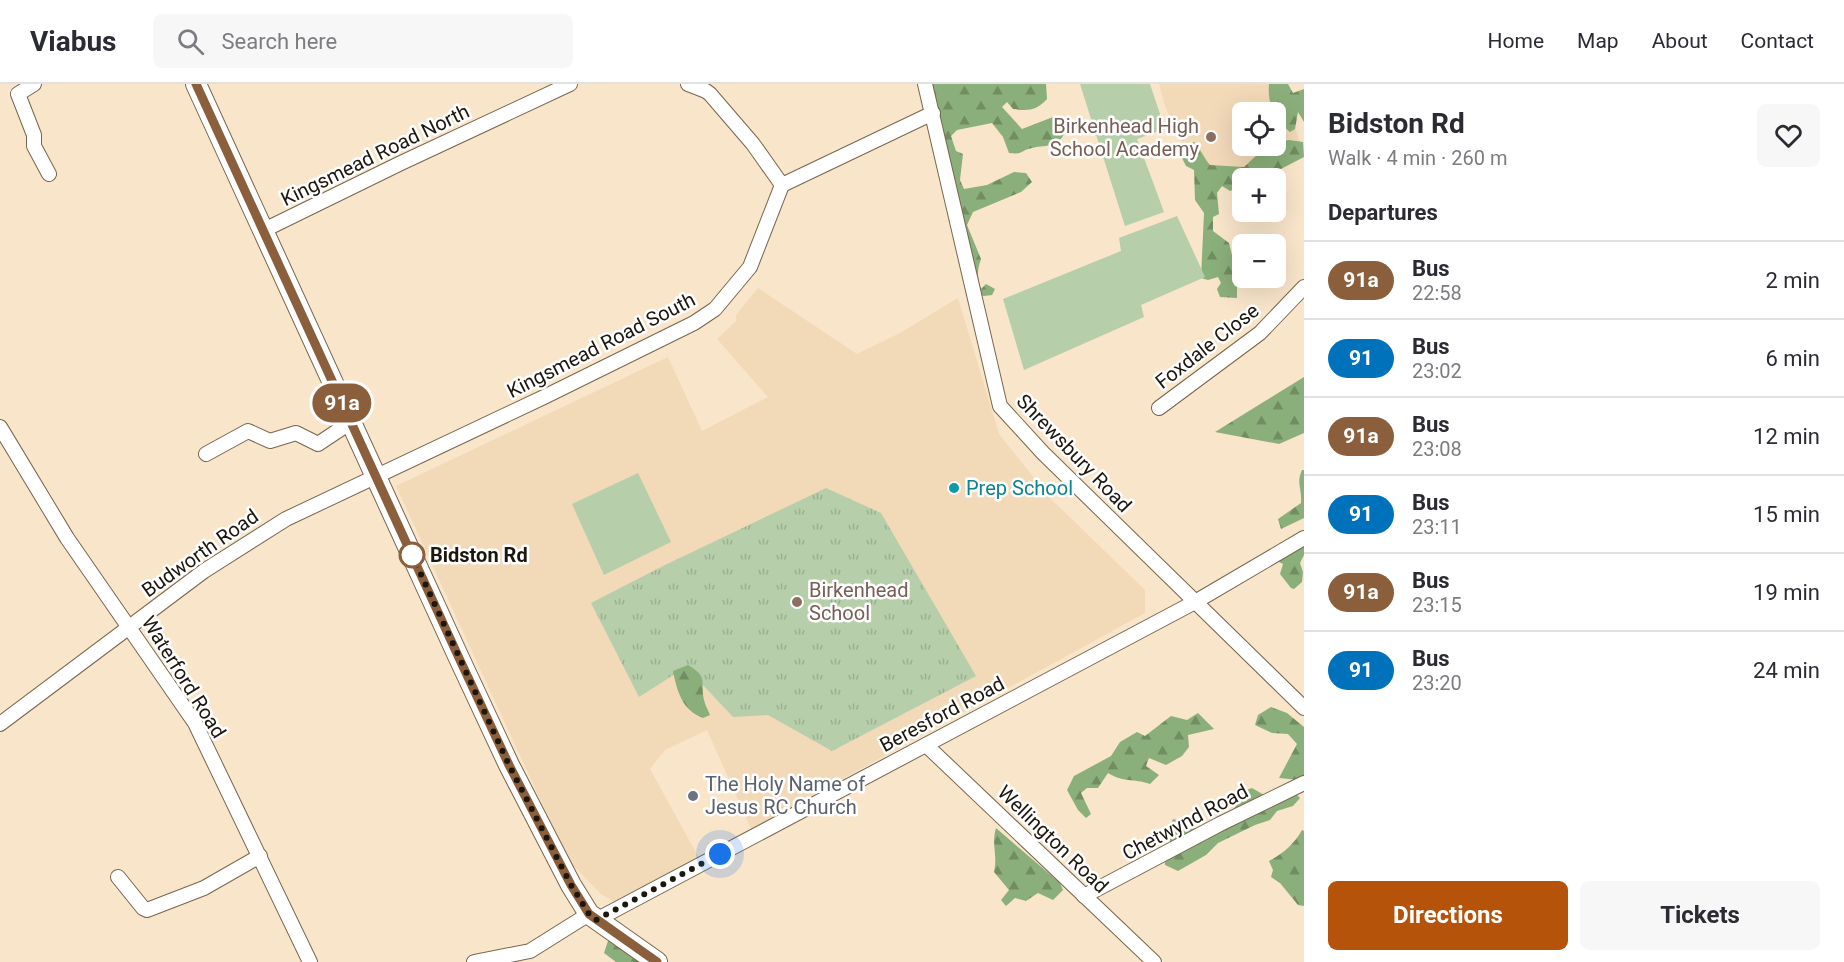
<!DOCTYPE html>
<meta charset="utf-8">
<style>
:root{--surface:#fff;--page:#f7f7f7;--text:#2b2b33;--muted:#7c7c81;--line:#e1e1e2;--accent:#b45309}
body{margin:0;font-family:Roboto,sans-serif;background:var(--page);color:var(--text);height:100vh;display:flex;flex-direction:column;font-size:22px;white-space:nowrap}
*{box-sizing:border-box;margin:0}
p{font-size:20px;color:var(--muted)}
.icon{flex:none;width:33px;height:33px;fill:none;stroke:currentColor;stroke-width:2;stroke-linecap:round;stroke-linejoin:round}
.map{position:relative;flex:1;overflow:hidden}
.drawer{display:flex;flex-direction:column;background:var(--surface);width:540px}
.drawer>*{flex:none}
.badge{padding:0 12px;border-radius:20px;font-size:21px;line-height:39px}
.controls{position:absolute;left:1232px;top:18px;display:grid;gap:12px}
.controls a{display:grid;place-items:center;width:54px;height:54px;border-radius:9px;background:var(--surface);box-shadow:0 6px 24px #0002;font-size:30px}
.you{position:absolute;width:30px;height:30px;margin:-15px;border:4px solid #fff;border-radius:50%;background:#1a73e8;box-shadow:0 0 0 9px #1a73e833}
.map>.badge{position:absolute;translate:-50% -50%;box-shadow:0 0 0 3px #fff}
h2{padding:0 24px;font-size:22px;line-height:54px}
.round{display:grid;place-items:center;flex:none;width:63px;height:63px;border-radius:9px;background:var(--page)}
.head{display:flex;align-items:center;justify-content:space-between;height:102px;padding:0 24px}
h1{font-size:28px;font-weight:700;line-height:45px}
.button{display:flex;gap:12px;margin-top:auto;padding:12px 24px}
.button a{flex:1;height:69px;border-radius:9px;background:var(--accent);color:#fff;font-size:24px;font-weight:700;line-height:69px;text-align:center}
.button a+a{background:var(--page);color:var(--text)}
ul{padding:0;list-style:none}
li{display:flex;align-items:center;gap:18px;height:78px;padding:0 24px;border-top:2px solid var(--line)}
li div{flex:1}
li b{display:block;font-size:22px}
li em{font-style:normal}
li .badge{min-width:66px;font-weight:700;text-align:center}
header{display:flex;align-items:center;gap:36px;box-sizing:border-box;height:84px;padding:0 30px;background:var(--surface);border-bottom:2px solid var(--line)}
header strong{font-size:28px}
nav{display:flex;gap:33px;margin-inline-start:auto;font-size:21px}
.search{width:420px;height:54px;background:var(--page);display:flex;align-items:center;gap:15px;box-sizing:border-box;padding:0 21px;border-radius:9px;color:var(--muted);font-size:22px}
main{display:flex;flex:1;min-height:0}
.map>svg:first-child{display:block}
.built{fill:#f2d9b8;fill-rule:evenodd}
.grass{fill:url(#grass-tufts)}
.forest{fill:url(#forest-firs)}
.pitch{fill:#b6ceaa}
.lines{fill:none;stroke-linecap:round;stroke-linejoin:round}
.street-casing{stroke:#77664e;stroke-width:16}
.secondary-casing{stroke:#77664e;stroke-width:22}
.street{stroke:#fff;stroke-width:14}
.secondary{stroke:#fff;stroke-width:20}
.line-casing{stroke:#fff;stroke-width:14}
.line{stroke:#8b5e3c;stroke-width:9}
.walk{stroke:#1d160d;stroke-width:6;stroke-dasharray:0 10.8}
.education-dot{fill:#8d6e63;stroke:#fff;stroke-width:2}
.culture-dot{fill:#0f9aa8;stroke:#fff;stroke-width:2}
.stop-dot{fill:#fff;stroke:#8b5e3c;stroke-width:3}
.worship-dot{fill:#6b7280;stroke:#fff;stroke-width:2}
.labels{text-anchor:middle;stroke-width:5;stroke-linejoin:round;paint-order:stroke}
.education-label{font-size:20px;fill:#785e54;stroke:#fff;text-anchor:end}
.street-label{font-size:20px;fill:#1d160d;stroke:#fff}
.culture-label{font-size:20px;fill:#0d838f;stroke:#fff;text-anchor:start}
.stop-label{font-size:20px;font-weight:bold;fill:#1d160d;stroke:#fff;text-anchor:start}
.worship-label{font-size:20px;fill:#5b616d;stroke:#fff;text-anchor:start}
</style>
<header>
<strong>Viabus</strong>
<div class="search"><svg class="icon" aria-label="search" viewBox="0 0 24 24"><circle cx="10" cy="10" r="6"/><path d="M15 15l6 6"/></svg>Search here</div>
<nav><a>Home</a><a>Map</a><a>About</a><a>Contact</a></nav>
</header>
<main>
<div class="map">
<svg width="1304" height="878" viewBox="0 0 1304 878">
<defs>
<pattern id="grass-tufts" width="24" height="20" patternUnits="userSpaceOnUse" patternTransform="scale(1.5)"><rect width="24" height="20" fill="#b6ceaa"/><path d="M3 7l-1-3M5 7V3M7 7l1-3M15 17l-1-3M17 17v-4M19 17l1-3" fill="none" stroke="#9cb091"/></pattern>
<pattern id="forest-firs" width="22" height="20" patternUnits="userSpaceOnUse" patternTransform="scale(1.5)"><rect width="22" height="20" fill="#8baf7a"/><path d="M5 1l3.5 6h-7zM16 11l3.5 6h-7z" fill="#718d62"/></pattern>
</defs>
<rect width="100%" height="100%" fill="#f9e5ca"/>
<g class="built">
<path d="M1159 0H1286L1295 44 1303 67 1207 110 1166 25ZM1242 28H1275V62H1242Z"/>
<polygon points="758,204 857,270 900,249 958,214 999,350 1051,415 1145,506 1145,529 751,745 707,646 665,666 650,685 699,774 619,817 613,817 601,810 568,776 396,402 668,273 702,347 768,313 717,255 736,237 736,231"/>
</g>
<polygon class="grass" points="826,404 881,429 976,592 832,667 768,631 733,633 686,583 639,613 591,519 665,481"/>
<g class="forest">
<path d="M927 0H1046L1047 15C1036 27 1028 27 1013 25L1007 18 1002 23 1022 45 1053 33 1064 36 1066 47C1056 65 1050 60 1032 64 1021 66 1023 71 1009 69L1003 53 992 39 957 46 951 52 956 67 963 70 960 96 964 105 987 101 1014 88 1026 89 1032 98 1021 108 973 128 967 141 981 175C977 186 977 194 981 205L986 200 995 205 992 211 984 212 970 208Z"/>
<path d="M1269 0H1288L1293 9 1304 5V38L1298 28 1295 45 1290 48C1275 36 1267 20 1269 0Z"/>
<path d="M1289 56 1303 58 1304 73 1277 87 1270 94H1242V102L1230 107 1222 102 1217 109 1219 130 1213 133V147L1229 159 1233 175 1232 188 1237 198V214L1220 213 1217 205 1221 199 1218 193 1208 196 1201 194 1204 129 1195 116 1194 86 1186 82 1181 72 1187 61 1194 58C1201 65 1203 73 1210 81L1244 83C1253 75 1263 63 1275 62L1277 58Z"/>
<polygon points="1304,293 1304,349 1279,360 1215,348"/>
<path d="M1302 386H1304V434L1281 445 1278 435 1301 419C1302 404 1296 399 1302 386Z"/>
<polygon points="1304,457 1304,471 1300,479 1303,488 1302,498 1294,505 1291,504 1280,490 1283,480 1275,476"/>
<path d="M688 581C709 593 700 598 704 616 705 621 708 626 710 631L703 634C682 626 677 607 673 587Z"/>
<polygon points="1271,623 1287,629 1304,643 1304,706 1299,696 1279,694 1297,660 1288,650 1272,649 1255,641 1258,631"/>
<path d="M1198 629 1214 645 1188 651 1189 663 1182 672 1166 681 1149 674 1146 682 1159 691 1150 700C1133 694 1124 699 1108 689L1098 704H1087L1081 709 1091 730 1086 734 1078 726 1067 706 1074 692 1111 672 1120 658 1137 648 1145 652 1171 632 1187 636Z"/>
<path d="M1288 701 1300 714 1293 722 1277 727 1270 736 1255 741 1218 759 1206 771 1178 787 1165 781 1164 767 1170 761 1169 745 1173 735C1184 737 1190 743 1201 747 1220 736 1237 734 1238 709L1252 704 1264 711Z"/>
<path d="M996 744 1060 799 1063 806 1053 816 1038 809 1026 817 1015 814 1006 822 1001 816 1009 806 994 788C998 771 991 761 996 744Z"/>
<path d="M1302 746 1304 747V822L1298 821 1280 799 1271 793 1273 786 1269 777C1284 769 1294 760 1302 746Z"/>
<polygon points="610,851 652,878 616,878 604,869"/>
</g>
<g class="pitch">
<polygon points="1080,0 1150,0 1165,45 1137,55 1164,128 1125,142"/>
<polygon points="1177,132 1205,193 1141,221 1144,233 1024,286 1003,215 1121,167 1119,154"/>
<polygon points="638,389 671,458 604,491 572,420"/>
</g>
<g class="lines">
<g class="street-casing">
<g id="street">
<polyline points="34,0 18,10 34,51 34,62 49,90"/>
<polyline points="688,0 706,7 710,10 753,60 782,101"/>
<polyline points="925,0 1000,322 1043,369 1304,624"/>
<polyline points="782,101 933,29"/>
<polyline points="262,147 401,79 570,0"/>
<polyline points="1159,324 1260,249 1304,203"/>
<polyline points="0,343 67,454 195,639 310,878"/>
<polyline points="206,370 248,347 270,357 296,349 318,360 351,338"/>
<polyline points="0,640 204,487 286,435 544,313 694,239 715,225 750,183 782,101"/>
<polyline points="926,661 1154,878"/>
<polyline points="118,793 143,824 147,826 204,804 260,772"/>
<polyline points="1084,812 1220,740 1304,699"/>
<polyline points="596,836 1195,518 1304,454"/>
<polyline points="474,878 530,867 589,830"/>
</g>
</g>
<g class="secondary-casing">
<polyline id="secondary" points="196,0 459,574 509,681 571,801 589,830 657,878"/>
</g>
<use href="#street" class="street"/>
<use href="#secondary" class="secondary"/>
</g>
<g class="lines">
<g class="line-casing">
<polyline id="line" points="196,0 459,574 509,681 571,801 589,830 657,878"/>
</g>
<use href="#line" class="line"/>
<polyline class="walk" points="412,471 509,681 571,801 589,830 596,836 720,770"/>
</g>
<g class="education-dot">
<circle cx="1211" cy="53" r="6"/>
<circle cx="797" cy="518" r="6"/>
</g>
<circle class="culture-dot" cx="954" cy="404" r="6"/>
<circle class="stop-dot" cx="412" cy="471" r="12"/>
<circle class="worship-dot" cx="693" cy="712" r="6"/>
<g class="labels">
<g class="education-label">
<text x="1199" y="49">Birkenhead High<tspan x="1199" dy="23">School Academy</tspan></text>
<text x="809" y="513" text-anchor="start">Birkenhead<tspan x="809" dy="23">School</tspan></text>
</g>
<g class="street-label">
<text transform="translate(375 71) rotate(-26)" y="7">Kingsmead Road North</text>
<text transform="translate(601 261) rotate(-27)" y="7">Kingsmead Road South</text>
<text transform="translate(1207 262) rotate(-38)" y="7">Foxdale Close</text>
<text transform="translate(1074 369) rotate(46)" y="7">Shrewsbury Road</text>
<text transform="translate(200 469) rotate(-35)" y="7">Budworth Road</text>
<text transform="translate(184 593) rotate(58)" y="7">Waterford Road</text>
<text transform="translate(942 630) rotate(-28)" y="7">Beresford Road</text>
<text transform="translate(1185 738) rotate(-28)" y="7">Chetwynd Road</text>
<text transform="translate(1053 755) rotate(44)" y="7">Wellington Road</text>
</g>
<g class="culture-label">
<text x="966" y="411">Prep School</text>
</g>
<g class="stop-label">
<text x="430" y="478">Bidston Rd</text>
</g>
<g class="worship-label">
<text x="705" y="707">The Holy Name of<tspan x="705" dy="23">Jesus RC Church</tspan></text>
</g>
</g>
</svg>
<div class="controls">
<a><svg class="icon" aria-label="locate" viewBox="0 0 24 24"><circle cx="12" cy="12" r="6"/><path d="M12 2v4M12 18v4M2 12h4M18 12h4"/></svg></a>
<a>+</a>
<a>−</a>
</div>
<div class="you" style="left:720px;top:770px"></div>
<b class="badge" style="left:342px;top:319px;background:#8b5e3c;color:#fff">91a</b>
</div>
<section class="drawer">
<div class="head"><div><h1>Bidston Rd</h1><p>Walk · 4 min · 260 m</p></div><a class="round"><svg class="icon" aria-label="heart" viewBox="0 0 24 24"><path d="M12 20l-8-8c-3-5 5-10 8-4 3-6 11-1 8 4z"/></svg></a></div>
<h2>Departures</h2>
<ul>
<li><span class="badge" style="background:#8b5e3c;color:#fff">91a</span><div><b>Bus</b><p>22:58</p></div><em>2 min</em></li>
<li><span class="badge" style="background:#0072bc;color:#fff">91</span><div><b>Bus</b><p>23:02</p></div><em>6 min</em></li>
<li><span class="badge" style="background:#8b5e3c;color:#fff">91a</span><div><b>Bus</b><p>23:08</p></div><em>12 min</em></li>
<li><span class="badge" style="background:#0072bc;color:#fff">91</span><div><b>Bus</b><p>23:11</p></div><em>15 min</em></li>
<li><span class="badge" style="background:#8b5e3c;color:#fff">91a</span><div><b>Bus</b><p>23:15</p></div><em>19 min</em></li>
<li><span class="badge" style="background:#0072bc;color:#fff">91</span><div><b>Bus</b><p>23:20</p></div><em>24 min</em></li>
</ul>
<div class="button"><a>Directions</a><a>Tickets</a></div>
</section>
</main>
